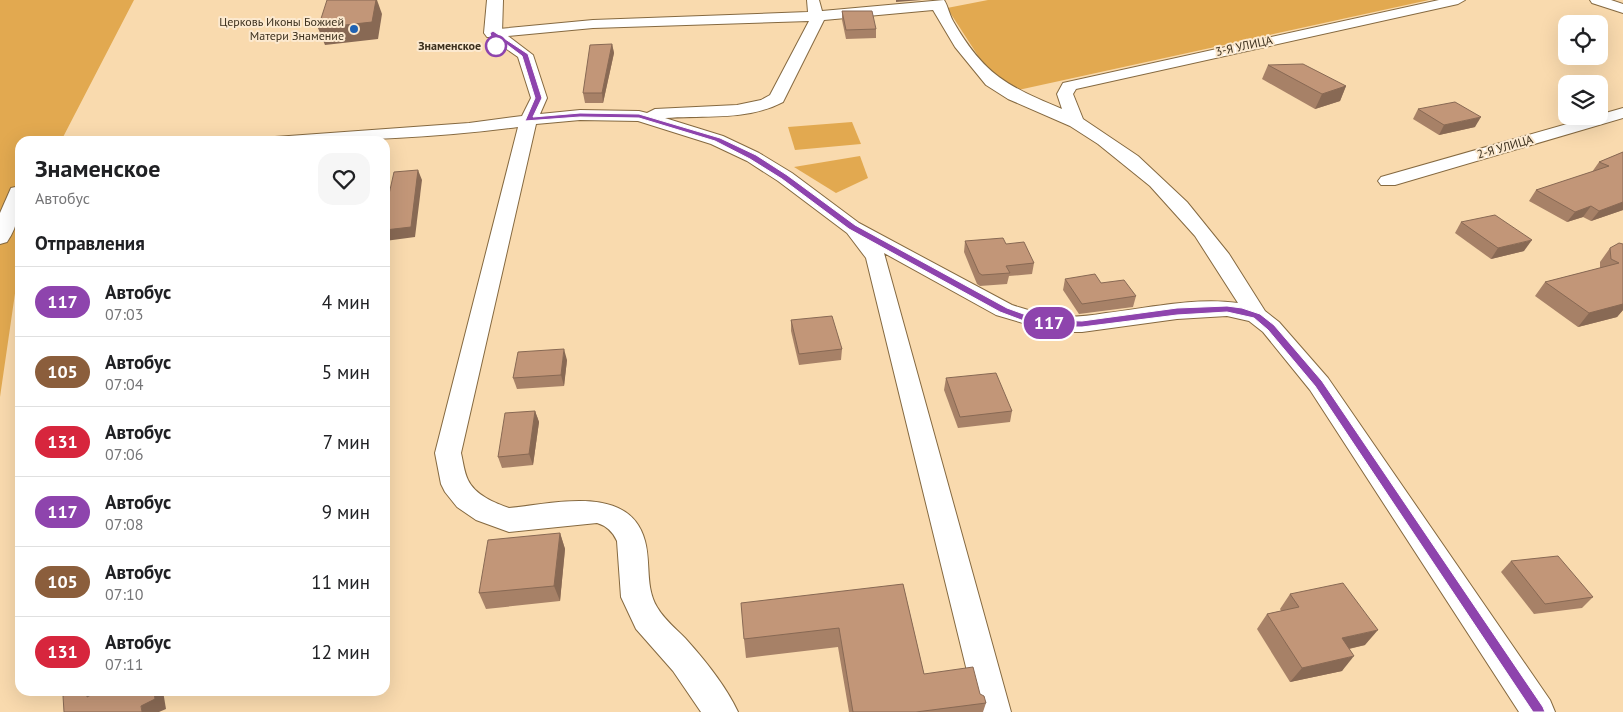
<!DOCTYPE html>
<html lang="ru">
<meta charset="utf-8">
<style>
:root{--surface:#fff;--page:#f6f6f6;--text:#202124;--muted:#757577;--line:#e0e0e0}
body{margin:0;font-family:"PT Sans",sans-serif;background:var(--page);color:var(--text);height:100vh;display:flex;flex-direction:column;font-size:19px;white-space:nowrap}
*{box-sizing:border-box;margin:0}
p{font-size:16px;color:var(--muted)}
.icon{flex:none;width:28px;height:28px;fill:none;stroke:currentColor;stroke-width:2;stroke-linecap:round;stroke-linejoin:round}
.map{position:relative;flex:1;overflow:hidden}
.side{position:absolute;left:15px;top:136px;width:375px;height:560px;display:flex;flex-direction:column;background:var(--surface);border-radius:15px;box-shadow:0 5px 20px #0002}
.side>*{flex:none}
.badge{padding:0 10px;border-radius:16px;font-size:18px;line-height:32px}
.controls{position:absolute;left:1558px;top:15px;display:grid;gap:10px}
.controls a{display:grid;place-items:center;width:50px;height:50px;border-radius:10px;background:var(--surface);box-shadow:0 5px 20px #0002;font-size:25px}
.map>.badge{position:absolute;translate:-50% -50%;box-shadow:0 0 0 2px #fff}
h2{padding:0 20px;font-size:19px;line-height:45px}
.round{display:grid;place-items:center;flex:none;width:52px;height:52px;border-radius:15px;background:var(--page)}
.headline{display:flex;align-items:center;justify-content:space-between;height:85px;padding:0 20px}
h1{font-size:24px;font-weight:800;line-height:38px}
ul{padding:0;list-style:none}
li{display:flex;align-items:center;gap:15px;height:70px;padding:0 20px;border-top:1px solid var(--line)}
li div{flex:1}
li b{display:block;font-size:19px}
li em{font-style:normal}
li .badge{min-width:55px;font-weight:700;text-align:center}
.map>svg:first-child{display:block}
.green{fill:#e2a950}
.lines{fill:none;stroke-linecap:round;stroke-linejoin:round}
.minor-casing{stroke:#856940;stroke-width:2}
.tertiary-casing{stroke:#856940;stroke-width:2}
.minor{fill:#fff;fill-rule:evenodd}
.tertiary{fill:#fff;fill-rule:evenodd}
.wall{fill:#a78167}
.shaded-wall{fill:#886954}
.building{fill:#c29678;stroke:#886954}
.line{fill:#8e44ad;stroke:#fff}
.poi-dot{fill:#1f62b2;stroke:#fce9cf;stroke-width:2}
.stop-dot{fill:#fff;stroke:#8e44ad;stroke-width:2.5}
.labels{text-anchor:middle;stroke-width:4;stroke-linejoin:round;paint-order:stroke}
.far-poi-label{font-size:12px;fill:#3c301e;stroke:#fce9cf;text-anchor:end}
.far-stop-label{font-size:12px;font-weight:bold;fill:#3c301e;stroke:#fce9cf;text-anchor:end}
.far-street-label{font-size:12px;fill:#3c301e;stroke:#fce9cf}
</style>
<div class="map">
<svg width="1623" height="712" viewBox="0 0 1623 712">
<rect width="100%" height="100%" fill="#f9daae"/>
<g class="green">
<polygon points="0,0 134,0 61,141 20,141 20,259 0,397"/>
<polygon points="988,0 1429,0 1014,91 984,65 947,8"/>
<polygon points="852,122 861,144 795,150 788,127"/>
<polygon points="860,156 868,178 836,193 794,167"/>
</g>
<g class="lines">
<g class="minor-casing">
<g id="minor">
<path d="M807 0H819L822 11 944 0C948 6 949 14 953 21 984 75 1007 86 1062 109L1057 94 1063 83 1439 0H1465L1458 4 1076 89 1073 94 1083 119 1138 156 1187 202 1229 254 1265 311 1279 322 1328 378 1550 700 1555 712H1519L1310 390 1263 332 1249 321 1227 316 1177 319 1082 332H1053L996 315 884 253 1011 712H977L866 258 847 233 778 181 747 161 711 144 638 121 580 120 536 124 461 453C463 461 464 472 468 480 475 495 495 503 509 508 553 504 630 483 645 541 651 563 645 587 657 607 664 619 676 629 685 638 704 659 726 686 738 712H701L673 671 636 629 621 597 617 541C613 532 607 526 597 523L509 532 476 520 457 507 445 492 441 484 435 453 518 127C436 138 355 141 272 141L275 137 469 123 522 116 531 98 518 57 488 36 486 33 488 30 593 20 808 12ZM933 10 955 47 986 85 1008 99 1070 126 1098 144 1150 186 1195 236 1238 303C1195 297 1148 308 1106 313 1088 316 1070 318 1052 316 1039 314 1025 309 1012 305L859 223 792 173 759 153 723 136 665 118C704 115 747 121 783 102L824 20ZM809 21 770 95 761 100 737 105 655 109 647 113 639 111 580 110 540 114 547 98 533 55 508 36 593 28Z"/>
<polygon points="1590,0 1611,0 1623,4 1623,13 1592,3"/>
<polygon points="1623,108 1623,118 1395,185 1381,185 1378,181 1381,177"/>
<path d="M20 186C20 206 19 225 7 242L0 244V213L11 188Z"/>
</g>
</g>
<g class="tertiary-casing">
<polygon id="tertiary" points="487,0 503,0 502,33 499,37 487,37 484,33"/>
</g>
<use href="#minor" class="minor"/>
<use href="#tertiary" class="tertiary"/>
</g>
<g class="wall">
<polygon points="842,11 876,29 876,38 846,39 842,20"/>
<polygon points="612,44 614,53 603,103 585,103 583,93"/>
<polygon points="1268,65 1346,86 1340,101 1315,109 1262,79"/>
<polygon points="1418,109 1475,127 1439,135 1413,119"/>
<polygon points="1623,152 1623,210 1591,221 1583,217 1567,222 1529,201 1536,190 1592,172 1599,162"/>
<polygon points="1461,222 1524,251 1491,259 1455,233"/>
<polygon points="965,241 1006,244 1034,263 1032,274 1009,276 1007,284 980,286 977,284 964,252"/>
<polygon points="1623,244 1623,310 1617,317 1578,327 1535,296 1545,282 1600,268 1600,262 1610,248"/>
<polygon points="1065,279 1101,283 1136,296 1133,307 1079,314 1063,290"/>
<polygon points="791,320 842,349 841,360 799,365 791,331"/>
<polygon points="567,360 564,386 517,389 513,378"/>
<polygon points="946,378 1012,411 1010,422 958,428 944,390"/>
<polygon points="535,411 539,422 533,465 502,468 498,457"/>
<polygon points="560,533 565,549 560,601 486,609 479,593"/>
<polygon points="1511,561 1593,597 1582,608 1534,614 1501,572"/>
<polygon points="903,584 924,674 980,694 986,703 983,712 849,712 838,647 746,658 744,639"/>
<polygon points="1290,594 1365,645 1349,649 1342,671 1290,682 1257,629 1267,614 1281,611 1280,609"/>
</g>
<g class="shaded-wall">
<polygon points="376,0 377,0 382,14 378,39 325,45 318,28"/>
<polygon points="896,0 922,0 896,2"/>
<polygon points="612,44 614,53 603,103 602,93"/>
<polygon points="1346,86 1340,101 1315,109 1322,94"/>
<polygon points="1481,117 1475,127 1439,135 1444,125"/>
<polygon points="418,170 422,180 415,237 385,241 385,230"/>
<polygon points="1623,202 1623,210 1591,221 1599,211"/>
<polygon points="1591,206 1583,217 1567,222 1575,212"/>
<polygon points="1532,240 1524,251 1491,259 1498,248"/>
<polygon points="1623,300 1623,310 1617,317 1578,327 1589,313"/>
<polygon points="564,349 567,360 564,386 561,375"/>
<polygon points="535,411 539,422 533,465 529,454"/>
<polygon points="560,533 565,549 560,601 554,586"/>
<polygon points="1378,630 1365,645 1330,653 1342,638"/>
<polygon points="1354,656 1342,671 1290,682 1302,668"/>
<polygon points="86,691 92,691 97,695 87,697"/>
<polygon points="154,691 163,691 166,709 159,712 142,712 141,706"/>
</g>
<g class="building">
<polygon points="327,0 376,0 372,22 318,28"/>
<polygon points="842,11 872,11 876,29 846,30"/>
<polygon points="612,44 602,93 583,93 590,45"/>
<polygon points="1303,64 1346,86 1322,94 1268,65"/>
<polygon points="1455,102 1481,117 1444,125 1418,109"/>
<polygon points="1623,152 1623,202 1599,211 1591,206 1575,212 1536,190 1609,166 1599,162"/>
<polygon points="418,170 411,227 385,230 385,212 394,172"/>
<polygon points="1495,215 1532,240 1498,248 1461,222"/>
<polygon points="1003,238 1006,244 1024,242 1034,263 1006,266 1010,273 982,275 979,273 965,241"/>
<polygon points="1619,243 1623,244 1623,304 1589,313 1545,282 1619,263 1611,259 1610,248"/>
<polygon points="1095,274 1101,283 1124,280 1136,296 1082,304 1065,279"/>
<polygon points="832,316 842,349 799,354 791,320"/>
<polygon points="564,349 561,375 513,378 518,352"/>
<polygon points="996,373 1012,411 960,417 946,378"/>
<polygon points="535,411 529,454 498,457 505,413"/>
<polygon points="560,533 554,586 479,593 488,540"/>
<polygon points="1558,556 1593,597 1545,604 1511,561"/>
<polygon points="1343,583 1378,630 1342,638 1354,656 1302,668 1267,614 1299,607 1290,594"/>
<polygon points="903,584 924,674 973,667 980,694 984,696 986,703 916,712 853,712 839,628 744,639 741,603"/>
<polygon points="73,691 86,691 87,697 99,691 154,691 155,699 141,706 142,712 64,712 63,696"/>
</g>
<polygon class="line" points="493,31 528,54 542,98 533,117 580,113 639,114 720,138 756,155 787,175 855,225 1007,308 1029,316 1053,320 1082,321 1177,308 1227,306 1242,308 1260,314 1274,325 1322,381 1543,707 1545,712 1533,712 1315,386 1268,330 1254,318 1227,312 1177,315 1082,327 1053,327 1024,321 1000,312 849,229 782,179 750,159 715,141 639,118 580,117 525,121 535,98 522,56 498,38 499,46 494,47 490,33"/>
<circle class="poi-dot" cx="354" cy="29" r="5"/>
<circle class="stop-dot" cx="496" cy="46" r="10"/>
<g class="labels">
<g class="far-poi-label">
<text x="344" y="26">Церковь Иконы Божией<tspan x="344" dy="14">Матери Знамение</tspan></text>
</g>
<g class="far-stop-label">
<text x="481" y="50">Знаменское</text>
</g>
<g class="far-street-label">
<text transform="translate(1244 46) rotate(-12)" y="4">3-Я УЛИЦА</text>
<text transform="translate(1505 147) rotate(-16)" y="4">2-Я УЛИЦА</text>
</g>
</g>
</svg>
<div class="controls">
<a><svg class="icon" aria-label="locate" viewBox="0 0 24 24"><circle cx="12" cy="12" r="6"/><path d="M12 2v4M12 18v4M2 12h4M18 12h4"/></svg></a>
<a><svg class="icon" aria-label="layers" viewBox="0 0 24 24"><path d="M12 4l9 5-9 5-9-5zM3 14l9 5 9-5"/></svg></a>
</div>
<b class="badge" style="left:1049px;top:323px;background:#8e44ad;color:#fff">117</b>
<section class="side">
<div class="headline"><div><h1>Знаменское</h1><p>Автобус</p></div><a class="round"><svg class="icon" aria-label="heart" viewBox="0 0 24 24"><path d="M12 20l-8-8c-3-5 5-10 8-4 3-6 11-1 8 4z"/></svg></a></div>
<h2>Отправления</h2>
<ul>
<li><span class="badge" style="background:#8e44ad;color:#fff">117</span><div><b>Автобус</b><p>07:03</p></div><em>4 мин</em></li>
<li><span class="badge" style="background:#8b5e3c;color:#fff">105</span><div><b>Автобус</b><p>07:04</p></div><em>5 мин</em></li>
<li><span class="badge" style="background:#d7263d;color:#fff">131</span><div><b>Автобус</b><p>07:06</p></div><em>7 мин</em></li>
<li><span class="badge" style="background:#8e44ad;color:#fff">117</span><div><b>Автобус</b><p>07:08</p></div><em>9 мин</em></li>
<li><span class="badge" style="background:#8b5e3c;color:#fff">105</span><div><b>Автобус</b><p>07:10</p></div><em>11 мин</em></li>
<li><span class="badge" style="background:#d7263d;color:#fff">131</span><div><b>Автобус</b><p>07:11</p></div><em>12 мин</em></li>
</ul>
</section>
</div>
